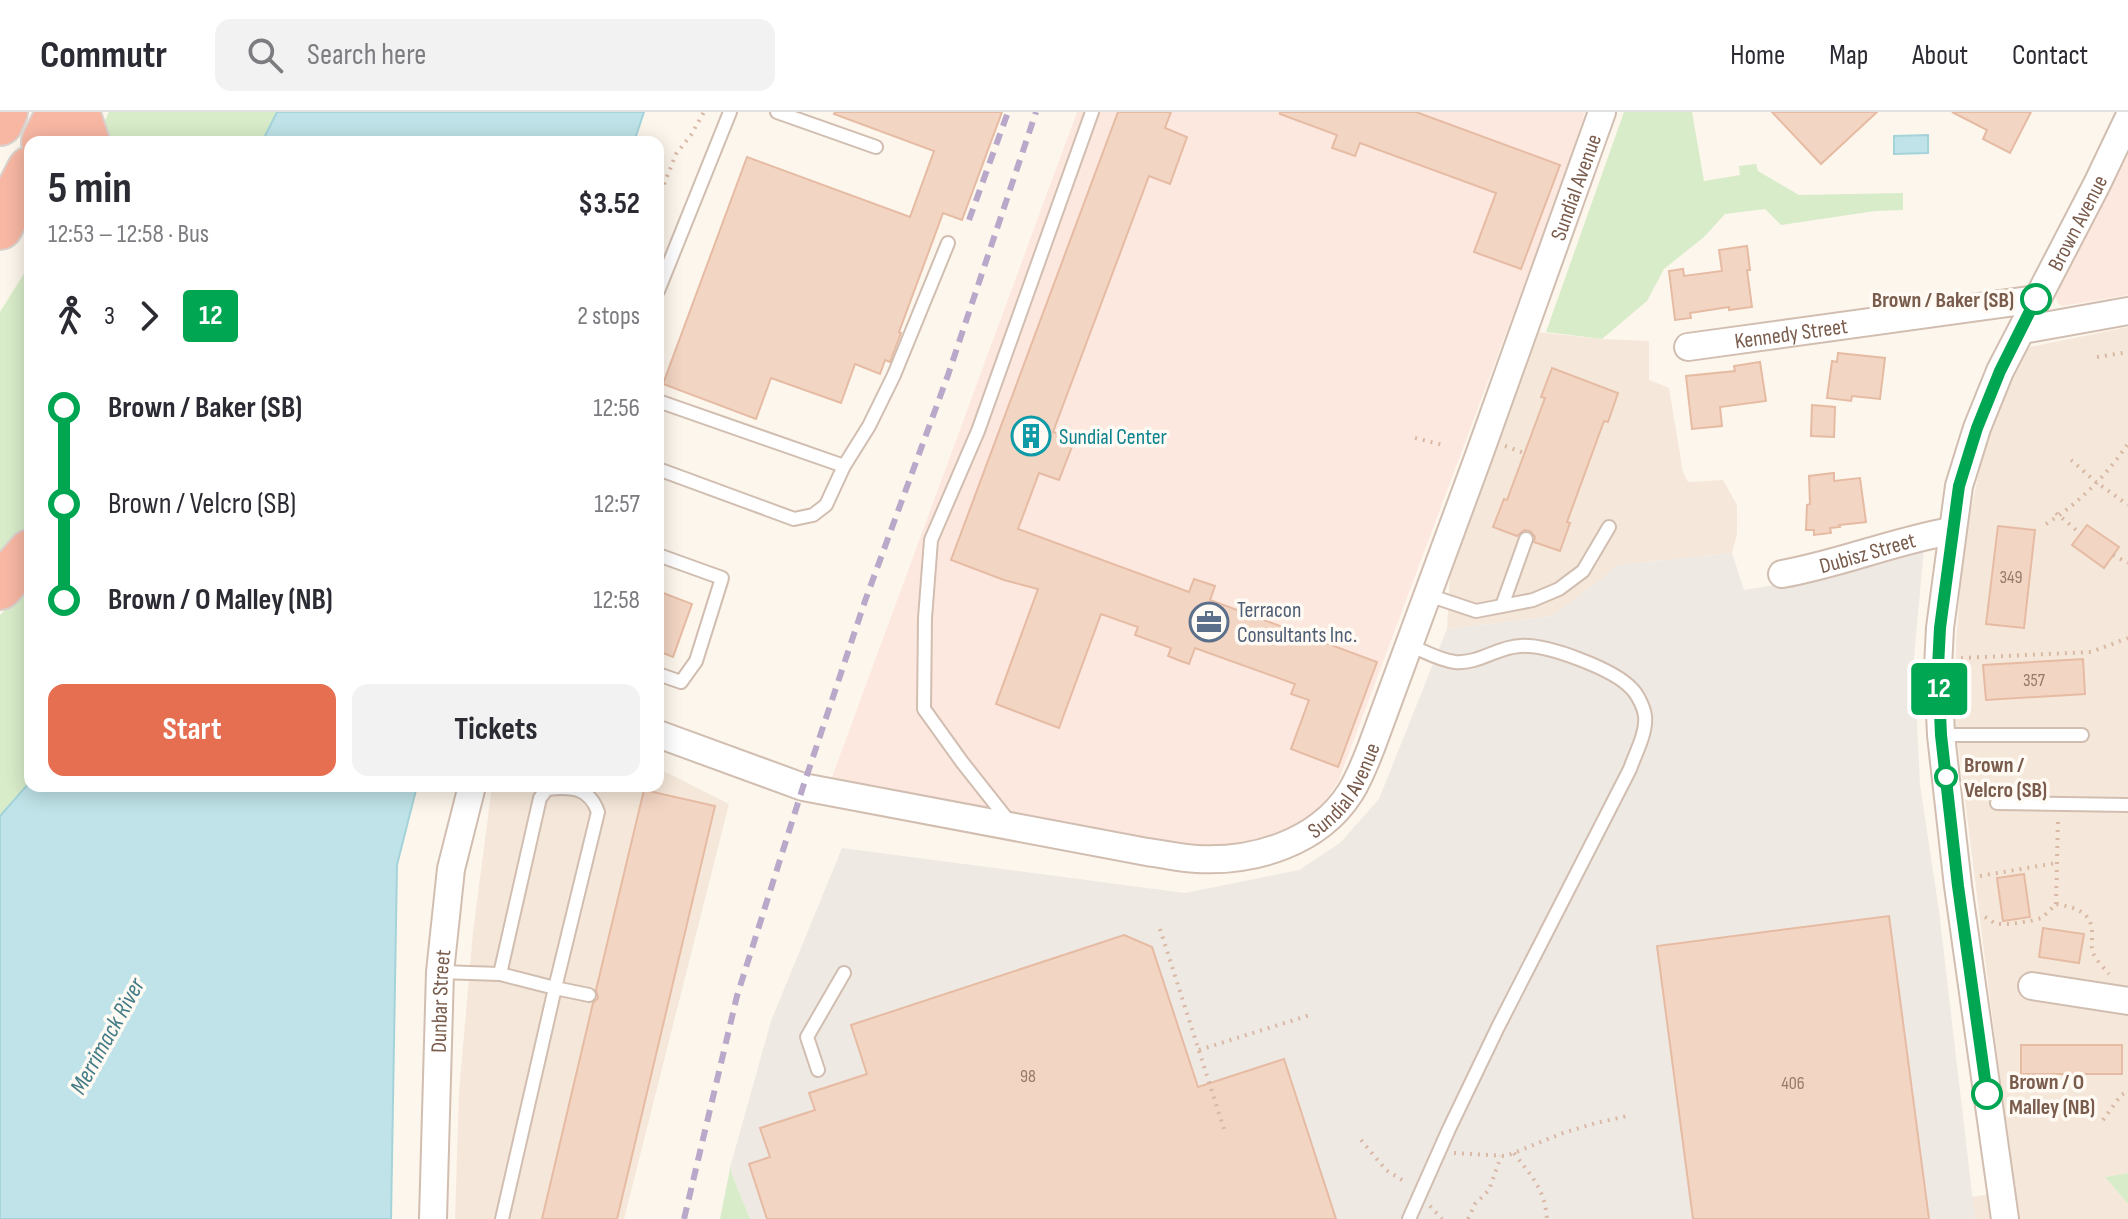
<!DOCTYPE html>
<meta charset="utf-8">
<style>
:root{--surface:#fff;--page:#f2f2f3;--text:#2b2b33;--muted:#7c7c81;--line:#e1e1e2;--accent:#e76f51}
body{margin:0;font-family:"Sofia Sans Condensed",sans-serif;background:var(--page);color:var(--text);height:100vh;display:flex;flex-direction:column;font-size:30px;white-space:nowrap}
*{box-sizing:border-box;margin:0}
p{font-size:26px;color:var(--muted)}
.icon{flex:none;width:44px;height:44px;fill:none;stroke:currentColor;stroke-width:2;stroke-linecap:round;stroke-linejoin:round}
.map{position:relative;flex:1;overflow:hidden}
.panel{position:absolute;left:24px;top:24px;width:640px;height:656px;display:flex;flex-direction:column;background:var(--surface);border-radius:16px;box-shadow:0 4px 20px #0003}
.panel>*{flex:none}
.badge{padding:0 16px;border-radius:6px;font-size:28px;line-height:52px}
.map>.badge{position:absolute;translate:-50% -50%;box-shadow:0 0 0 4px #fff}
.legs{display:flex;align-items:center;gap:12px;height:88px;padding:0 24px;font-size:26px}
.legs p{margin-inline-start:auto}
.overview{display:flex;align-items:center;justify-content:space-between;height:136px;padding:0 24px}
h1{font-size:44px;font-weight:700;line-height:60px}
.action{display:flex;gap:16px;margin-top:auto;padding:16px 24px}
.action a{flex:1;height:92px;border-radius:16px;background:var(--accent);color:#fff;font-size:32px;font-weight:700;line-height:92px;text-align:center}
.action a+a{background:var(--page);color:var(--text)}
ul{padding:0 24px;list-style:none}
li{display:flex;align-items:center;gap:28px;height:96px;font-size:30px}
li i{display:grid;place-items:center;width:12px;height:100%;margin:0 10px;background:currentColor}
li i::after{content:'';width:20px;height:20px;margin:-10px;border:6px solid;border-radius:50%;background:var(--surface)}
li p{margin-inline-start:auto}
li:first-child i{background:linear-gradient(#0000 50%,currentColor 0)}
li:last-child i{background:linear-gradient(currentColor 50%,#0000 0)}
header{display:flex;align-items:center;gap:48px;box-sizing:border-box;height:112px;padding:0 40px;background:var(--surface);border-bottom:2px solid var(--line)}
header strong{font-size:38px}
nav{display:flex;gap:44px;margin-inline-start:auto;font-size:28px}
.search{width:560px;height:72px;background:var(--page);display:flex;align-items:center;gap:20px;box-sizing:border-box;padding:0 28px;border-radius:16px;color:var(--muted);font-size:30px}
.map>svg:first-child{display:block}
.residential{fill:#f5e8da}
.commercial{fill:#fde8e0}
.industrial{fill:#efe9e4}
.green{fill:#d8ecc9}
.water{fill:#bfe3e8;stroke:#a5d3da;stroke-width:2}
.building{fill:#f3d5c3;stroke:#e6bba3;stroke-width:2}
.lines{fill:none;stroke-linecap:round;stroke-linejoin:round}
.lane-casing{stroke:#d1beb0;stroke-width:16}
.street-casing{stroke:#d1beb0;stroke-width:30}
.highway-casing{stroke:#dad1cd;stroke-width:48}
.path{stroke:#d9b8a5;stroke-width:4;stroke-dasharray:2 6;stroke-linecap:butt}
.lane{stroke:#fff;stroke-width:12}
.street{stroke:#fff;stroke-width:26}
.highway{stroke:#f7b7a3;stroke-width:44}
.rail{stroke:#b9a8c9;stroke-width:6;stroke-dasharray:12 8;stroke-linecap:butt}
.line-1-casing{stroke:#fff;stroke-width:18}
.line-1{stroke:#00a651;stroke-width:12}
.stop-1-dot{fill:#fff;stroke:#00a651;stroke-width:4}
.labels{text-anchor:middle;stroke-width:7;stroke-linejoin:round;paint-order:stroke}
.number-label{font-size:18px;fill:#987a6a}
.street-label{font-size:22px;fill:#7a5c4d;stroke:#fffaf3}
.stop-label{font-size:22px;font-weight:bold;fill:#7a5c4d;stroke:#fffaf3;text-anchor:start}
.culture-label{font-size:22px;fill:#0d838f;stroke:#fffaf3;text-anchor:start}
.service-label{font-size:22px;fill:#4e5e75;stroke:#fffaf3;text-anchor:start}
.water-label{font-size:24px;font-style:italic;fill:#437c86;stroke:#fffaf3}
</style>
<header>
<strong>Commutr</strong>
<div class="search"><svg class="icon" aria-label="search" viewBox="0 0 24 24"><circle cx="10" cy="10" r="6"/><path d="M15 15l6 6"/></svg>Search here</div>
<nav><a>Home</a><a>Map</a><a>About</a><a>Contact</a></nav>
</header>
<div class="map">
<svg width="2128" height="1107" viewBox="0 0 2128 1107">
<rect width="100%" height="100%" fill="#fdf6ec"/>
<g class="residential">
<polygon points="2128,215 2128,1061 2105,1065 2128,1092 2128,1107 1975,1107 1972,1085 2014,1078 1955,609 1956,532 1963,435 1986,327 2013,265 2029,235"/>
<polygon points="1537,220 1602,227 1649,229 1649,268 1669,276 1683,360 1688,370 1723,368 1737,393 1737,422 1732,441 1619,453 1552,504 1447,517 1450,461"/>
<polygon points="658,656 729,692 624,1107 455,1107 459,980 473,820 492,674 658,674"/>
</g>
<g class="commercial">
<polygon points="1077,0 1585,0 1567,58 1338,670 1321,695 1292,717 1274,724 1225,733 1187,735 832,665"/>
<polygon points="2128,35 2128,183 2062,194 2058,191 2054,182"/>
</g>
<polygon class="industrial" points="1924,436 1914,546 1920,673 1939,799 1975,1107 750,1107 731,1060 731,1052 771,909 842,736 1185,781 1299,758 1340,731 1379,687 1447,517 1552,504 1619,453 1732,441 1744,478 1813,467"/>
<g class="green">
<polygon points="109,0 277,0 262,30 104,30 100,19"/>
<polygon points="1624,0 1692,0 1704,69 1740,63 1739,54 1756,52 1758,59 1799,83 1903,81 1903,98 1875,99 1781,113 1765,97 1725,102 1704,125 1664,157 1647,189 1602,227 1546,220"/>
<polygon points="30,152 30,413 0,445 0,200"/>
<polygon points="30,474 30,670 0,704 0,503"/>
<polygon points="731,1052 731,1060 750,1107 720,1107"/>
<polygon points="2128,1061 2128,1092 2105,1065"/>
</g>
<g class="water">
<polygon points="277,0 644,0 634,30 262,30"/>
<polygon points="1928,23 1928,41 1894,42 1894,24"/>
<polygon points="30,670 30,674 417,674 397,753 391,1107 0,1107 0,704"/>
</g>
<g class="building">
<polygon points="835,0 1002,0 962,108 943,101 899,220 901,221 890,250 885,248 880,262 855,252 841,291 771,266 756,307 663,272 747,45 910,105 934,39 834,2"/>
<polygon points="1118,0 1171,0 1165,16 1187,25 1170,72 1149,64 1053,320 1075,327 1059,368 1039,361 1018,417 1189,480 1194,467 1215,474 1210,488 1377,550 1338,655 1291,637 1309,588 1291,582 1295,572 1195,536 1189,552 1178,548 1168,544 1171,536 1135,523 1138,515 1101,502 1059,616 996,592 1038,477 1004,468 951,448"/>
<polygon points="1280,0 1416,0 1560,53 1521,157 1474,140 1496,81 1360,31 1355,44 1344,40 1332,36 1337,23 1280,2"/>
<polygon points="1772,0 1877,0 1821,52"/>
<polygon points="1952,0 2031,0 2010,41 1983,27 1987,18"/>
<polygon points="1747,134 1750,158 1747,158 1752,195 1729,198 1729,195 1690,201 1691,206 1675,208 1669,159 1683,157 1684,164 1722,159 1719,138"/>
<polygon points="1838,241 1885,246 1880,287 1852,284 1851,289 1827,286 1832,249 1837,250"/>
<polygon points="1760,250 1766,289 1720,295 1722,314 1692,317 1686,264 1735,259 1734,254"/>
<polygon points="1552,256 1618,281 1608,310 1604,309 1567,410 1570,411 1560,439 1534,430 1535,425 1530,419 1524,418 1517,424 1493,415 1504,387 1507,388 1545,286 1541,285"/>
<polygon points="1812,293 1835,295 1834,325 1811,324"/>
<polygon points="1834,361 1834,369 1860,366 1866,410 1839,413 1840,415 1830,416 1831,421 1814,423 1814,418 1806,418 1807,393 1810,392 1809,364"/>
<polygon points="2087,413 2119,435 2104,456 2072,433"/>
<polygon points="1998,414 2035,418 2024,516 1986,512"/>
<polygon points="658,479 692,492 673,545 658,539"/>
<polygon points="2083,547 2085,582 1986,588 1983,553"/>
<polygon points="644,678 715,694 617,1107 542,1107 593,891 598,886 596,878"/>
<polygon points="2024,762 2030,805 2003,809 1997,766"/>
<polygon points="1889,804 1929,1107 1693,1107 1657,834"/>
<polygon points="2043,816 2084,822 2079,851 2039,845"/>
<polygon points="1124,823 1152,835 1198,975 1284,947 1336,1107 767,1107 749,1052 770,1045 760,1016 815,998 809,981 867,962 851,913"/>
<rect x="2021" y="933" width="101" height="29"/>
</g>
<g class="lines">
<g class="lane-casing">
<g id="lane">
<polyline points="777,0 876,35"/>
<polyline points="658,179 730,0"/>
<polyline points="658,289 844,354"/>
<polyline points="658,357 794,407 813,403 826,393 844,354 869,314 894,263 948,131"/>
<polyline points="658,443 722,466 696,549 681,570 658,562"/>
<polyline points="1428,483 1476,499 1533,488 1559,477 1583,459 1609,415"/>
<polyline points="1502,494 1526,427"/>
<path d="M1409 533C1424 539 1439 548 1455 550 1479 552 1497 535 1520 534 1547 532 1614 557 1632 577 1638 583 1644 596 1645 604 1647 621 1635 642 1630 657L1498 915 1449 1017 1409 1107"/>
<polyline points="1941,623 2082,623"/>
<polyline points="1997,691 2128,693"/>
<polyline points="1011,712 962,650 924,597 925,506 931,428 978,319 1092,0"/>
<polyline points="440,860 500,862 555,876 502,1107"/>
<path d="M500 862 540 686 547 677C571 674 589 675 598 700L555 876 589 883"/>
<polyline points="818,958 807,925 844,861"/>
</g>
</g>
<g class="street-casing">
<g id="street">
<polyline points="2022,218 2128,199"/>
<path id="s1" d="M1688 235 2036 187"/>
<path id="s2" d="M1782 462C1839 452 1894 429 1951 419"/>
<path id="s3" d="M658 622 803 675 1147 740C1163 742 1180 746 1197 747 1254 750 1318 731 1350 681 1359 667 1365 651 1371 636L1478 346 1602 0"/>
<polyline points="2032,874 2128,889"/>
<path id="s4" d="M433 1107 440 860 451 757 472 674"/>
<path id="s5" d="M2005 1107 1958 774 1941 623 1938 555 1940 516 1959 374 1977 316 2000 259 2097 72 2128 7"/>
</g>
</g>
<g class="highway-casing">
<g id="highway">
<polyline points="77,0 87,30"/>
<polyline points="0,11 5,0"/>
<polyline points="44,30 59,0"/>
<polyline points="0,115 30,57"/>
<polyline points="0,475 30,440"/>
</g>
</g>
<g class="path">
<polyline points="658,87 676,42 691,23 704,0"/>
<polyline points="2097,245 2128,240"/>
<polyline points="1415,326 1443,333"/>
<polyline points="1505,334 1524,341"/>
<polyline points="2071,348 2096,370 2128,393"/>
<polyline points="2056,401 2081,422"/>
<path d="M2046 412C2078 392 2106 364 2127 333"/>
<polyline points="2113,443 2128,451"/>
<polyline points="1961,546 2091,540 2128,526"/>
<polyline points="1980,764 2056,751"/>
<polyline points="2056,792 2058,706"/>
<path d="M1985 805 1996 812H2011L2030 809 2042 806 2056 792C2074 795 2093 800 2092 822 2092 828 2091 836 2093 841 2096 848 2104 856 2109 862"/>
<polyline points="1160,817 1224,1017"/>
<polyline points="1199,938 1313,902"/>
<polyline points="2103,1008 2121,983 2128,979"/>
<polyline points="1361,1028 1386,1058 1407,1071"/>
<polyline points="1454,1041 1506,1044 1563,1021 1596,1011 1627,1004"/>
<path d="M1514 1041C1531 1064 1545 1077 1547 1107"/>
<polyline points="1430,1094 1442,1107"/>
<polyline points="1468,1107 1475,1092 1489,1078 1501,1044"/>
</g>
<use href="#lane" class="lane"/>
<use href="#street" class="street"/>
<use href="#highway" class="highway"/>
<g class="rail">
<polyline points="969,108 1008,0"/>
<polyline points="684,1107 737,884 803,675 865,489 948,263 1036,0"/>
</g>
</g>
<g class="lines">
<g class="line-1-casing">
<polyline id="line-1" points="1987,982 1958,774 1941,623 1938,555 1940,516 1959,374 1977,316 2000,259 2036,187"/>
</g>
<use href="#line-1" class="line-1"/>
</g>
<defs>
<g id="building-ring" transform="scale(2)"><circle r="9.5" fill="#fffaf3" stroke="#0f9aa8" stroke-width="1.5"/><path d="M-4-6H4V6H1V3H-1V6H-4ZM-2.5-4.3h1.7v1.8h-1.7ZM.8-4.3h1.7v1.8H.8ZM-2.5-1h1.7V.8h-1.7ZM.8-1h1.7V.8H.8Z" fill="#0f9aa8"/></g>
<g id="office-ring" transform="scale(2)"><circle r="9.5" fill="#fffaf3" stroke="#5c6f8a" stroke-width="1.5"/><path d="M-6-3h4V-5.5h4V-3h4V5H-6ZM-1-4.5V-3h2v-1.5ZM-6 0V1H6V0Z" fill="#5c6f8a"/></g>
</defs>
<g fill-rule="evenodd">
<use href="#building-ring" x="1031" y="324"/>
<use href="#office-ring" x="1209" y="510"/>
</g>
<g class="stop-1-dot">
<circle cx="2036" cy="187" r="14"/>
<circle cx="1946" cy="665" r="10"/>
<circle cx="1987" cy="982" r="14"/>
</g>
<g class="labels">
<g class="number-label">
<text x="2011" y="471">349</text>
<text x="2034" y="574">357</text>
<text x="1028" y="970">98</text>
<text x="1793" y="977">406</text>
</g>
<g class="street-label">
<text dy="8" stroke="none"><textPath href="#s3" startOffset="1376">Sundial Avenue</textPath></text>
<text dy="8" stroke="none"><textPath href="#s5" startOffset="1028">Brown Avenue</textPath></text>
<text dy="8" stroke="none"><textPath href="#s1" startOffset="104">Kennedy Street</textPath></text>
<text dy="8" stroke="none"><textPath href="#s2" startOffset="88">Dubisz Street</textPath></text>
<text dy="8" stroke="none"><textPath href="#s3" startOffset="728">Sundial Avenue</textPath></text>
<text dy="8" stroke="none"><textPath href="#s4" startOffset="218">Dunbar Street</textPath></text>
</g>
<g class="stop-label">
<text x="2014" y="195" text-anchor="end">Brown / Baker (SB)</text>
<text x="1964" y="660">Brown /<tspan x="1964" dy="25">Velcro (SB)</tspan></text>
<text x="2009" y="977">Brown / O<tspan x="2009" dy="25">Malley (NB)</tspan></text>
</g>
<g class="culture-label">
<text x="1059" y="332">Sundial Center</text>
</g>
<g class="service-label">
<text x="1237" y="505">Terracon<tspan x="1237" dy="25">Consultants Inc.</tspan></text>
</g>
<g class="water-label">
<text transform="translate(107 924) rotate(-61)" y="8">Merrimack River</text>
</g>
</g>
</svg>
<b class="badge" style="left:1939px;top:577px;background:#00a651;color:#fff">12</b>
<section class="panel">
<div class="overview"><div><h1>5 min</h1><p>12:53 – 12:58 · Bus</p></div><b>$3.52</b></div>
<div class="legs"><svg class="icon" aria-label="walk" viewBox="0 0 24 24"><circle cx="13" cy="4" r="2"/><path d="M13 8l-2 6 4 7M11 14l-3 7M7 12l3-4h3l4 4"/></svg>3<svg class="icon" aria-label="forward" viewBox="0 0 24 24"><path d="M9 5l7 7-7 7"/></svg><b class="badge" style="background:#00a651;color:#fff">12</b><p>2 stops</p></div>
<ul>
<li><i style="color:#00a651"></i><b>Brown / Baker (SB)</b><p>12:56</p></li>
<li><i style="color:#00a651"></i><span>Brown / Velcro (SB)</span><p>12:57</p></li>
<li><i style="color:#00a651"></i><b>Brown / O Malley (NB)</b><p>12:58</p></li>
</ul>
<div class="action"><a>Start</a><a>Tickets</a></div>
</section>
</div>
